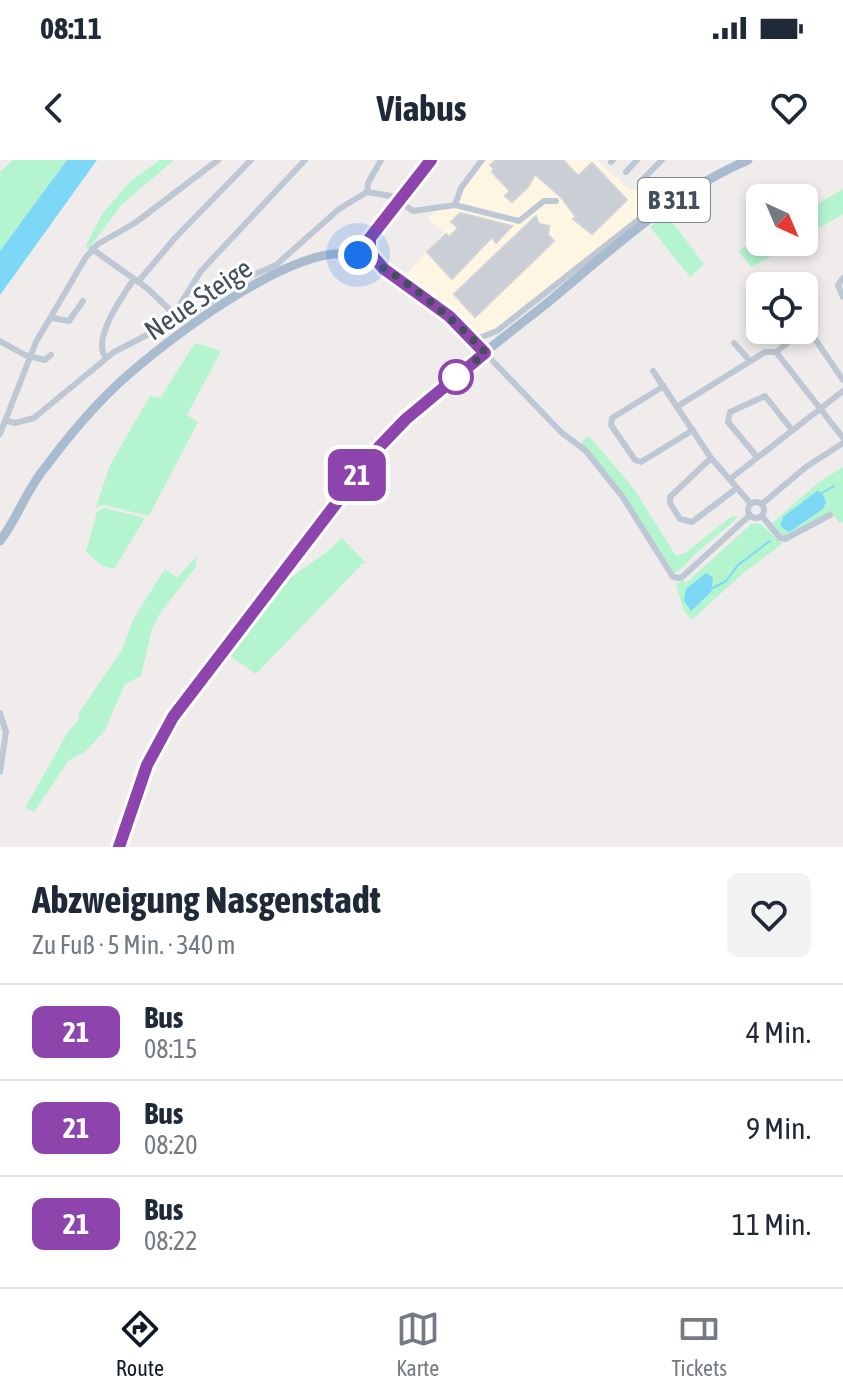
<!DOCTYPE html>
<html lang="de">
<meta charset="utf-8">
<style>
:root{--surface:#fff;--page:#f2f2f3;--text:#1f2937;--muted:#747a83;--line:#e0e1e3;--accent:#111827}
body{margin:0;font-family:"Asap Condensed",sans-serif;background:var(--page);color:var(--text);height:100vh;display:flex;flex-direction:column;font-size:30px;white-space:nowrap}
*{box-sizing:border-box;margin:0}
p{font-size:26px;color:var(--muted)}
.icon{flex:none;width:44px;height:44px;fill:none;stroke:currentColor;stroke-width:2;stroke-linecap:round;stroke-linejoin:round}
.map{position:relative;height:687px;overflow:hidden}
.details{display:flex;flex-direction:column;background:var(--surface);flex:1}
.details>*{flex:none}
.badge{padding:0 16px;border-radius:12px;font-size:28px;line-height:52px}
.needle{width:52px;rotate:136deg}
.buttons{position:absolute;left:746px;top:24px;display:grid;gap:16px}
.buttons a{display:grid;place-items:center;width:72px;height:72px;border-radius:12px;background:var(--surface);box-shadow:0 4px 12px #0003;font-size:40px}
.you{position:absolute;width:40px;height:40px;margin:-20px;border:6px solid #fff;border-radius:50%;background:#1a73e8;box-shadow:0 0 0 12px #1a73e833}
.map>.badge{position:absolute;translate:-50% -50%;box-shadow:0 0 0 4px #fff}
.round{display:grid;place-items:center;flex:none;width:84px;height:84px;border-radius:12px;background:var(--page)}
.overview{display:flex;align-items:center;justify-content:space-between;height:136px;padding:0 32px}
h1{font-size:38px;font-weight:700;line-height:60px}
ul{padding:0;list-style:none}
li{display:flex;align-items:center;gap:24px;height:96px;padding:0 32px;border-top:2px solid var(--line)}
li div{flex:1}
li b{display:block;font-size:30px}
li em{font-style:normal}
li .badge{min-width:88px;font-weight:700;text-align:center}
.status{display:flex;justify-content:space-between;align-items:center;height:56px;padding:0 40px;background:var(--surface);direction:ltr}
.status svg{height:22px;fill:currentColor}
header{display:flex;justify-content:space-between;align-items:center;height:104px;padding:0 32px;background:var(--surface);font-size:36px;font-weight:700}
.dock{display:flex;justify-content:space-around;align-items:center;height:112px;border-top:2px solid var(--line);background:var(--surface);font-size:22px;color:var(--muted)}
.dock a{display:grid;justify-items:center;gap:4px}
.dock .active{color:var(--accent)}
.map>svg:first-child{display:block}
.commercial{fill:#fef6e2}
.green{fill:#b4f4cf}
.water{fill:#7cd8f6}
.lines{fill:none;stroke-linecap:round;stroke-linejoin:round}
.stream{stroke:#7cd8f6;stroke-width:2}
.building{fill:#caced5;stroke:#cfd2d9;stroke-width:2}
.minor{stroke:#bec8d4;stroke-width:6}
.major{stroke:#a8bbcf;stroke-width:9}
.line-casing{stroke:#fff;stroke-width:18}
.line{stroke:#8e44ad;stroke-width:12}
.walk{stroke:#434f5c;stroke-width:8;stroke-dasharray:0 14.4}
.stop-dot{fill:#fff;stroke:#8e44ad;stroke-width:4}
.labels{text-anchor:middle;stroke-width:6;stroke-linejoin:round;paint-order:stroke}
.shield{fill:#fff;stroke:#7b848d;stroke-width:2}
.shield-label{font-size:26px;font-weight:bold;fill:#434f5c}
.street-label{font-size:28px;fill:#434f5c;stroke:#fff}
</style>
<div class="status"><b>08:11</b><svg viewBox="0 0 49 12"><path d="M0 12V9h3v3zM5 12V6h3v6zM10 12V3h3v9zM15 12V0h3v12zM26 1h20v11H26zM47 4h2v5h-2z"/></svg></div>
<header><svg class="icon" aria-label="back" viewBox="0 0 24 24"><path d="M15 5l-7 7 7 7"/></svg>Viabus<svg class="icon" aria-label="heart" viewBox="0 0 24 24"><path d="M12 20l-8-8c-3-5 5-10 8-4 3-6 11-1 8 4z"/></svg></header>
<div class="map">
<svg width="843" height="687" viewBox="0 0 843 687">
<rect width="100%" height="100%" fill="#f0ecec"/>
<polygon class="commercial" points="482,0 597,0 629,29 648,31 643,56 536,143 482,178 440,143 403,118 444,72 428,59 437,49 451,47"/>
<g class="green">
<polygon points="13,0 67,0 0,91 0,12"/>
<polygon points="160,0 174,0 122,44 88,90 86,85 102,54 131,21"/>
<polygon points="843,29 843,54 804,77 804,52"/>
<polygon points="666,54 704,104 690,117 650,67"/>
<polygon points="760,78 760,82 795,82 752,107 738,91"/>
<polygon points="195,183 221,191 187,255 198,262 149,356 104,345 96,347 110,305 150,236 160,238"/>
<path d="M589 276 634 329 676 396 685 393 732 356 738 357C725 370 715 377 703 387 693 395 686 406 674 414L582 286V281Z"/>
<polygon points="843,307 843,362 840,363 831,352 783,377 772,363 819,322"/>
<polygon points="105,348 145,358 114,409 102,406 86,392 97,352"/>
<polygon points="751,364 761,364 782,384 742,414 692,460 684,451 676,425 683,420 686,423"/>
<polygon points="342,378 366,403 363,403 256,514 226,493 279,426 328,391"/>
<polygon points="196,397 196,407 160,453 152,469 141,516 125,524 105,570 86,591 68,601 34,652 25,648 68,572 80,558 78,554 122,490 134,458 165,409 177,418"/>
</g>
<g class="water">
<polygon points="67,0 97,0 0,135 0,91"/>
<polygon points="817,331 822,333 826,342 823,349 789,372 780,366 783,357"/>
<polygon points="706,413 713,418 711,432 691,451 684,441 686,429"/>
</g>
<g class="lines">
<g class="stream">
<polyline points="822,333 834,326"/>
<polyline points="711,429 726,421 738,405 770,381"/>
</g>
</g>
<g class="building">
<polygon points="496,0 563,0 578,16 592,3 627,40 592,74 573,59 576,57 561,37 535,14 528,27 512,42 505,36 510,31 492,12 494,9 490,5"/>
<polygon points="460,53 512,66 496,83 492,77 452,119 427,92 446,74 449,77 458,68 451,62"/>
<polygon points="536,56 539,64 549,66 548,75 554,81 475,157 454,134"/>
</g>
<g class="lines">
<g class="minor">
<polyline points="611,2 613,0"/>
<polyline points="626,12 637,0"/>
<polyline points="640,22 662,0"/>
<polyline points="367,32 368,23 381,0"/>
<polyline points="455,45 461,28 482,0"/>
<polyline points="370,78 370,93 379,104"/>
<polyline points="92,89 147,128 175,155"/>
<polyline points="358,95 431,0"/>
<polyline points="843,118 838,125 843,137"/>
<polyline points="138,122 175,78 251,0"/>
<polyline points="174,154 201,111 305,0"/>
<polyline points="52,158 69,161 83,141"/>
<polyline points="804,170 811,173 843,220"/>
<polyline points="474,180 497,171 643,56"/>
<polyline points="0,181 25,195 45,200 51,195"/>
<polyline points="734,183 750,201"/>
<polyline points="776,192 803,170"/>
<polyline points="485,193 562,273 585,290 622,336 673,417 681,418 750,355"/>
<path d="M106 198C91 180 123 135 134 119"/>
<polyline points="653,211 711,298 751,344"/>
<polyline points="664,226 612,258 611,265 635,300 641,302 693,270"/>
<polyline points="678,246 765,192 776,192 843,278"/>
<polyline points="7,261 15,263 34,258 114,192 209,143 240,121 276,105 339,49 367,32 391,36 413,51 455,45 519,61 544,41 556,41"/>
<polyline points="0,274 36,182 86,97 98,84 135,63 218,0"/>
<polyline points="757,297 728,262 730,252 765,236 792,270"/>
<polyline points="711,298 670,337 670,343 680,359 692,362 737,328"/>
<polyline points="730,319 843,231"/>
<circle cx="756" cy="350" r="8"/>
<polyline points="762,344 806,307 843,283"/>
<polyline points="762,356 780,378 785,379 830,355"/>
<polyline points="0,553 6,572 0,612"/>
</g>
<g class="major">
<path d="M0 381C17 359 26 331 44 309 67 278 92 248 120 222 165 181 288 87 349 94 383 98 463 166 485 193"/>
<path d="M119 687 147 605 173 557 380 286C430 233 489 189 546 144 610 91 671 33 748 0"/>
</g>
</g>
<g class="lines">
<g class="line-casing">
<polyline id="line" points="119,687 147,605 173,557 380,286 406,259 485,193 449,156 384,109 370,93 370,78 431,0"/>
</g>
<use href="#line" class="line"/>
<path class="walk" d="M358 95C396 110 455 160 483 190L485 193 452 221 456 217"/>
</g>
<circle class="stop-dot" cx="456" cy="217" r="16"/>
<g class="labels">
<rect class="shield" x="638" y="18" width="72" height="44" rx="6"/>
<g class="shield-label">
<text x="674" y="49">B 311</text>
</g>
<g class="street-label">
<text transform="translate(198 139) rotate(-34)" y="10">Neue Steige</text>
</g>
</g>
</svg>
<div class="buttons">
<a><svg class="needle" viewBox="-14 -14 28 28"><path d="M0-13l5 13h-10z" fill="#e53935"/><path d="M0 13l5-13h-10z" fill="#747a83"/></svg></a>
<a><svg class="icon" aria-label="locate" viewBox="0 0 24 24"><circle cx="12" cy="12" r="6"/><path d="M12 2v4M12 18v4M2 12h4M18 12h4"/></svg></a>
</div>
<div class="you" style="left:358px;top:95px"></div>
<b class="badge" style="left:357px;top:315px;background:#8e44ad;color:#fff">21</b>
</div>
<section class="details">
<div class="overview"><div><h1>Abzweigung Nasgenstadt</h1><p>Zu Fuß · 5 Min. · 340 m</p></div><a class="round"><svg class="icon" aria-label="heart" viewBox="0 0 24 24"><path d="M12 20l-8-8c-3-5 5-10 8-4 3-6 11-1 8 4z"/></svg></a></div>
<ul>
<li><span class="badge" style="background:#8e44ad;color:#fff">21</span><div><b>Bus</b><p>08:15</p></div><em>4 Min.</em></li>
<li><span class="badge" style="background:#8e44ad;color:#fff">21</span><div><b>Bus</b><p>08:20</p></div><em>9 Min.</em></li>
<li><span class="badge" style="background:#8e44ad;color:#fff">21</span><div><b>Bus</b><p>08:22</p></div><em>11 Min.</em></li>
</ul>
</section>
<nav class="dock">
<a class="active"><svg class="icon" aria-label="directions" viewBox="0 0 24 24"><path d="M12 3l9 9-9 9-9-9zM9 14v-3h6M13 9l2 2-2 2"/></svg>Route</a>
<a><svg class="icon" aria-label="map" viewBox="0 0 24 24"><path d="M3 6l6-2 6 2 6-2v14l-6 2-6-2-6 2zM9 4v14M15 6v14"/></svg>Karte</a>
<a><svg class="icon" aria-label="tickets" viewBox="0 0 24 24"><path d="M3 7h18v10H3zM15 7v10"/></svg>Tickets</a>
</nav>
